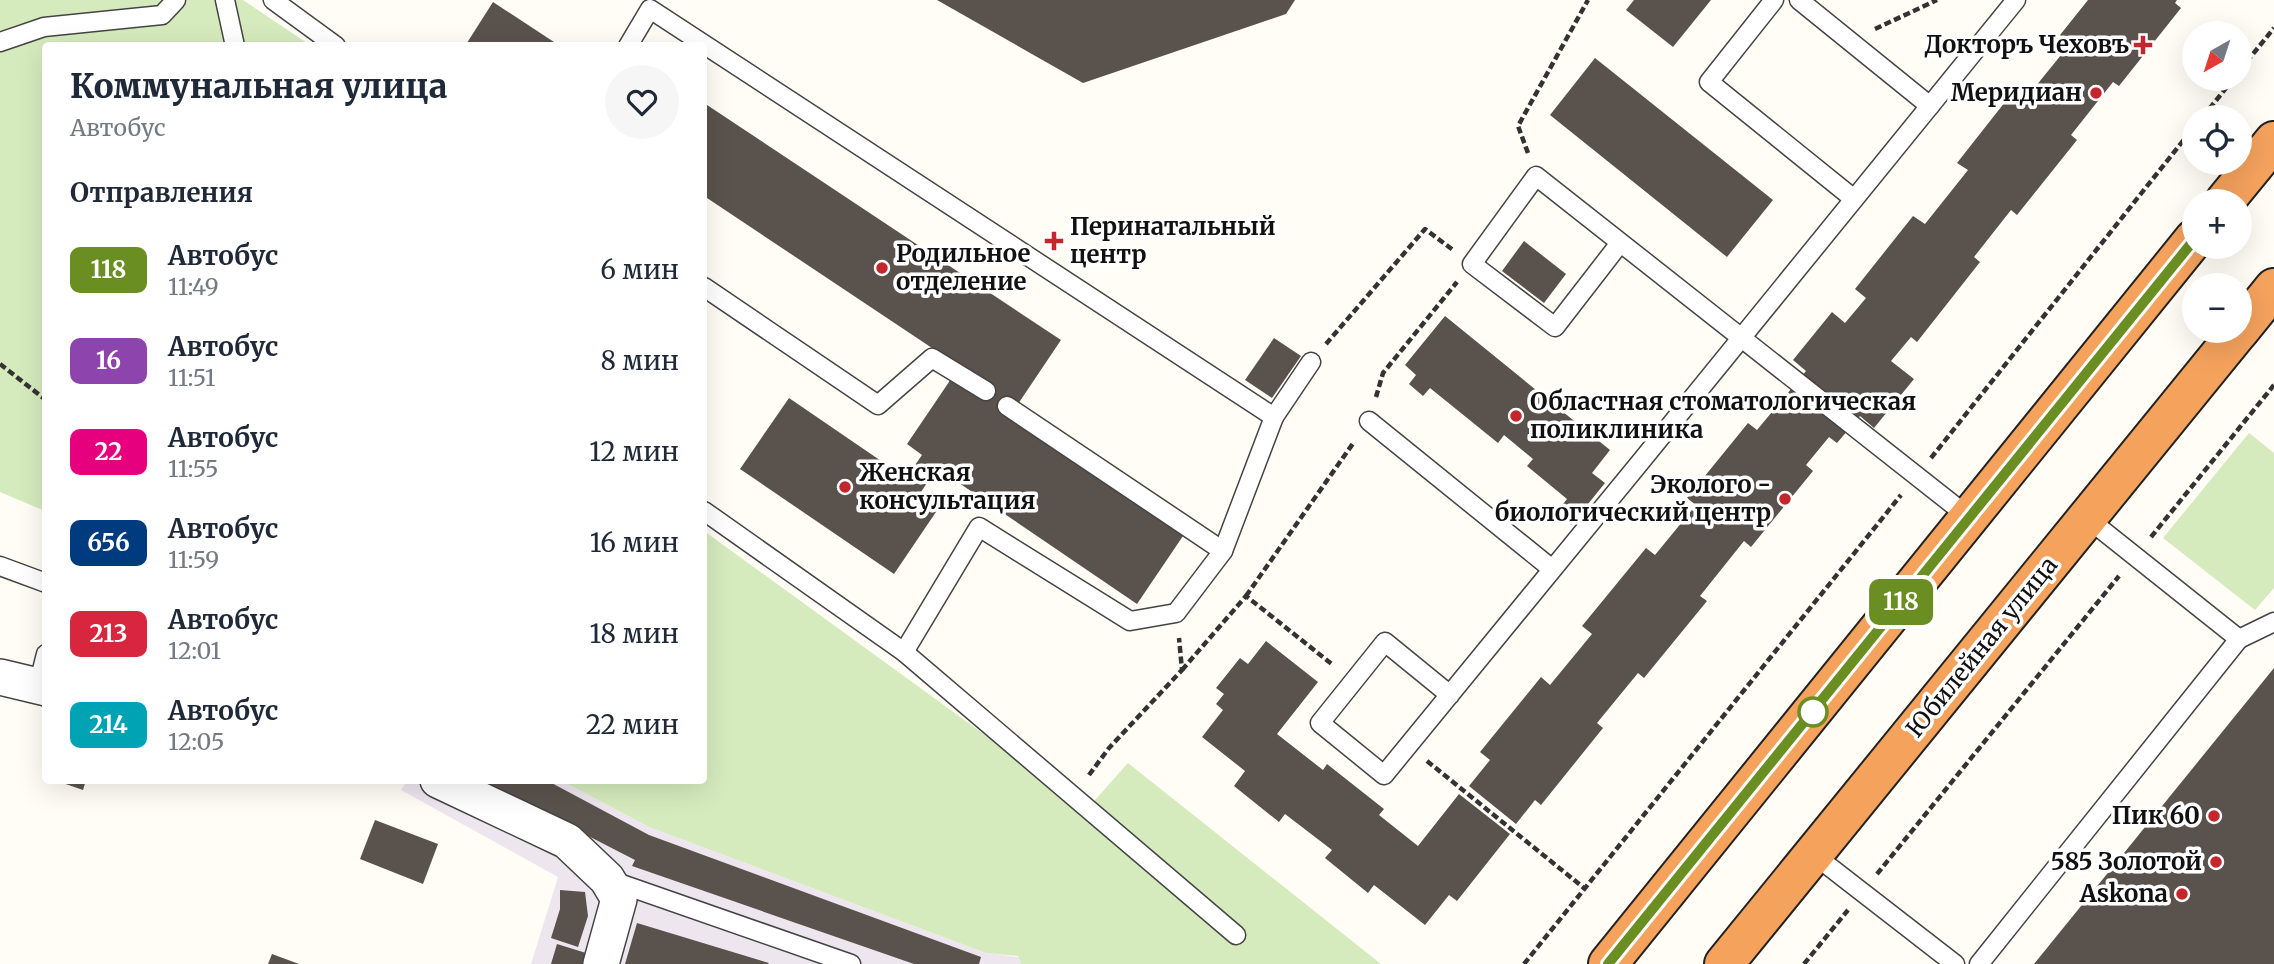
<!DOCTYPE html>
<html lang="ru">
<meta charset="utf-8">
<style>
:root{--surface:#fff;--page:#f6f6f7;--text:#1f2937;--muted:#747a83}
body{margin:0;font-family:Merriweather,serif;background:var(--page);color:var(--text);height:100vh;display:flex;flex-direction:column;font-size:26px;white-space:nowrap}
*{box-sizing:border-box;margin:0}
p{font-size:23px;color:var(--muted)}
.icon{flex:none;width:38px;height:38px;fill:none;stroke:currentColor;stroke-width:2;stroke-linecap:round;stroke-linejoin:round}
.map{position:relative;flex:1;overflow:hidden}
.side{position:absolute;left:42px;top:42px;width:665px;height:742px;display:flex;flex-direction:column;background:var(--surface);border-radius:7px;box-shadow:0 7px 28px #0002}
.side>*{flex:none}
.badge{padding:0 14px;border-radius:10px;font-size:24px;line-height:46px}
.needle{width:46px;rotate:219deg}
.buttons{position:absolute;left:2182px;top:21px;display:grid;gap:14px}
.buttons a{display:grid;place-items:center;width:70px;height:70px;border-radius:50%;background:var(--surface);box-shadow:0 7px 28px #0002;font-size:35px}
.map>.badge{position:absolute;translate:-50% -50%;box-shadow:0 0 0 4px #fff}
h2{padding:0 28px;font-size:26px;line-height:63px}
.round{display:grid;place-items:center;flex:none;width:74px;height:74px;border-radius:37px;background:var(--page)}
.overview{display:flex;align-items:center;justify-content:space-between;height:119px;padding:0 28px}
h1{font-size:33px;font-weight:800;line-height:52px}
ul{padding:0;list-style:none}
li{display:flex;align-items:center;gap:21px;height:91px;padding:0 28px}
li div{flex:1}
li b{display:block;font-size:26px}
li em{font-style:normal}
li .badge{min-width:77px;font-weight:700;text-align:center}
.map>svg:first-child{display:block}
.industrial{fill:#eee6ef}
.green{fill:#d5ebbd}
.building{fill:#5a524d}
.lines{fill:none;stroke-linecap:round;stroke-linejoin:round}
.lane-casing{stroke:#444;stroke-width:21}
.street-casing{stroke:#444;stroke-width:38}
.highway-casing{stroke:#222;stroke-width:42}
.path{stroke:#333;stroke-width:4.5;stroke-dasharray:7 3.5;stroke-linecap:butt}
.lane{stroke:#fff;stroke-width:18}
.street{stroke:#fff;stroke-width:35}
.highway{stroke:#f5a25d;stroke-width:38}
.line-casing{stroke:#fff;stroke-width:16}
.line{stroke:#6b8e23;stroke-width:10}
.poi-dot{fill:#c4262e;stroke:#fff;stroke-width:2.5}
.stop-dot{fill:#fff;stroke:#6b8e23;stroke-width:3.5}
.labels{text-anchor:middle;stroke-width:7;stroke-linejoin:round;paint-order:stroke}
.poi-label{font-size:24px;font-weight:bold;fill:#111;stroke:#fff;text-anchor:end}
.street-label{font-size:24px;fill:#111;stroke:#fff}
</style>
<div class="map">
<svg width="2274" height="964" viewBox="0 0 2274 964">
<rect width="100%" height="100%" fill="#fffdf5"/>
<polygon class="industrial" points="407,781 562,781 649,827 986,953 1018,957 1021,964 531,964 558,877 401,790"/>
<g class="green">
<polygon points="0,0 243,0 310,45 46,46 45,511 0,492"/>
<polygon points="2249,433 2274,453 2274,588 2255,610 2163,538"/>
<polygon points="704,531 1087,809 1128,763 1381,964 1021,964 1018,956 986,953 649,827 562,781 704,780"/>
</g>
<g class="building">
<polygon points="937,0 1295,0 1286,14 1083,83"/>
<polygon points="1634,0 1711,0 1673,47 1626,10"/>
<polygon points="2088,0 2177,0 2175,3 2181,8 2119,86 2113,82 2071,135 2077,140 2017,215 2011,210 1974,257 1980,262 1917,342 1911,337 1891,361 1914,379 1874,428 1860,416 1837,443 1829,437 1806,465 1813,471 1751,547 1744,541 1700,596 1707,601 1644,678 1638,673 1597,723 1603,728 1541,805 1535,800 1516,824 1469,786 1490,760 1480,752 1541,677 1550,685 1592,634 1582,626 1646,548 1655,555 1696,505 1687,498 1748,423 1757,430 1806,371 1793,360 1832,312 1845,323 1866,298 1855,289 1913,216 1925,224 1968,170 1957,163 2016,88 2027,97 2070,44 2060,35"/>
<polygon points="493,2 560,46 465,46"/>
<polygon points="1595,58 1773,200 1727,257 1550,115"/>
<polygon points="704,103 1061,340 1018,404 1012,399 1002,413 1183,536 1137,604 937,468 919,495 938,509 894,574 740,469 789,398 906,478 922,455 907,444 951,379 981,399 989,386 704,196"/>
<polygon points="1524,241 1566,274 1544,303 1502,271"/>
<polygon points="1445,316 1610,450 1592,473 1605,483 1571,525 1556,513 1567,499 1527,466 1533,459 1504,435 1498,443 1430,388 1423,396 1409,384 1416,375 1405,365"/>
<polygon points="1274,338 1301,356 1272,398 1245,380"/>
<polygon points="1266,641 1318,682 1277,734 1323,770 1327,764 1384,809 1379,815 1418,846 1459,794 1510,834 1457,901 1449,895 1425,925 1374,885 1368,893 1325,858 1332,850 1285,814 1279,822 1234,786 1245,771 1202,737 1223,710 1216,704 1224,694 1216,688 1240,658 1248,664"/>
<polygon points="2274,668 2274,964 2034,964"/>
<polygon points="54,780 86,780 83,790"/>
<polygon points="479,780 546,780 649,835 981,957 979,964 914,964 632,866 635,860"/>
<polygon points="375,820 438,844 423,884 360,859"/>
<polygon points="560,890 585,892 588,916 578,947 551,938 560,909"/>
<polygon points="637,923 769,963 768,964 625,964"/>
<polygon points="557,944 586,953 582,964 551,964"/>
<polygon points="272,954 299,964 268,964"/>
</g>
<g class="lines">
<g class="lane-casing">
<g id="lane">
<polyline points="225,0 235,46"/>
<polyline points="273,0 336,46"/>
<polyline points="1774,0 1709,82 1854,199"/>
<polyline points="1799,0 1930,106"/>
<polyline points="0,42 44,27 162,15 176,0"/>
<polyline points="628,46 650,9 1274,417 1223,551 1176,613 1130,621 979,527 904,652"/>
<polyline points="1620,243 1555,327 1472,264 1536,176 1970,518"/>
<polyline points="704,287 878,405 932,358 986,391"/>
<polyline points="1007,406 1223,551"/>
<polyline points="1274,417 1311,362"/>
<polyline points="1369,421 1552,569"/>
<polyline points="704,511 904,652 1236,935"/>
<polyline points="2087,518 2239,639 2274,622"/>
<polyline points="0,566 46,583"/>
<polyline points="38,686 46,654"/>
<path d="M1450 695 1385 642 1320 723 1384 775C1596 518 1806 258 2016 0"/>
<polyline points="1813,854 1955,964"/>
<polyline points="610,880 851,964"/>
<polyline points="1979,964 2239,639"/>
</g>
</g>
<g class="street-casing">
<g id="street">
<polyline points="0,677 46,688"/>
<polyline points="438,780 567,841 607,879 619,899 601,964"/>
</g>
</g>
<g class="highway-casing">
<g id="highway">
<polyline points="2225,201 2274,141"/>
<polyline points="2240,330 2274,288"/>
<polyline points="1608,964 2194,239"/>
<polyline points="1724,964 2239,331"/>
</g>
</g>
<g class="path">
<polyline points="1875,29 1937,0"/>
<polyline points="2240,70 2274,28"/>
<polyline points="2203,117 2233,79"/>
<polyline points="1528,153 1518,126 1588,0"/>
<polyline points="1326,344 1425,229 1453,250"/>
<polyline points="0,364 46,400"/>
<polyline points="1376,397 1383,373 1457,282"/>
<polyline points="1931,458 2194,127"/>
<polyline points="2151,537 2274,385"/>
<polyline points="1246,596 1354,442"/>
<polyline points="1182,670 1246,596 1333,665"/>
<polyline points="1427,761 1584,888"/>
<polyline points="1089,775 1109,748 1182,670 1179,638"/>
<polyline points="1877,874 2119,576"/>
<polyline points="1524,964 1901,495"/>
<polyline points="1804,964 1848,910"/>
</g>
<use href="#lane" class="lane"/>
<use href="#street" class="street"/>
<use href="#highway" class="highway"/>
</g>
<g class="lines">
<g class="line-casing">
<polyline id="line" points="1608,964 2194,240"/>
</g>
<use href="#line" class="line"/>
</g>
<g class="poi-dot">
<path d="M2139.5 34.5h7v7h7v7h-7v7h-7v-7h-7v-7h7z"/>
<circle cx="2096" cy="93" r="7"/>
<path d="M1050.5 230.5h7v7h7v7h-7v7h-7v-7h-7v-7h7z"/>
<circle cx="882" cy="268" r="7"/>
<circle cx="1516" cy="416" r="7"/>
<circle cx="845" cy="487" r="7"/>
<circle cx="1785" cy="499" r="7"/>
<circle cx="2214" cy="816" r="7"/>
<circle cx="2216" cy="862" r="7"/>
<circle cx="2182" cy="894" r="7"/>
</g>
<circle class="stop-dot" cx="1813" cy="712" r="14"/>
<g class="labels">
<g class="poi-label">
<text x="2129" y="53">Докторъ Чеховъ</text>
<text x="2082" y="101">Меридиан</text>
<text x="1070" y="235" text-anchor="start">Перинатальный<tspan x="1070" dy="28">центр</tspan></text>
<text x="896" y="262" text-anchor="start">Родильное<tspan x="896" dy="28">отделение</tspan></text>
<text x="1530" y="410" text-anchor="start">Областная стоматологическая<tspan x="1530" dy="28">поликлиника</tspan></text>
<text x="859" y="481" text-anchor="start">Женская<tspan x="859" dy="28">консультация</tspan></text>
<text x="1771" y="493">Эколого -<tspan x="1771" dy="28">биологический центр</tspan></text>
<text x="2200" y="824">Пик 60</text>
<text x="2202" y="870">585 Золотой</text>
<text x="2168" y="902">Askona</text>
</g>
<g class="street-label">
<text transform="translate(1982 647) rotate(-51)" y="8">Юбилейная улица</text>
</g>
</g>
</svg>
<div class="buttons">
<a><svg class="needle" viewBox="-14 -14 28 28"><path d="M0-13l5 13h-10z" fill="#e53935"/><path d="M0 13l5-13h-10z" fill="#747a83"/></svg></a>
<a><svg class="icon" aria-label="locate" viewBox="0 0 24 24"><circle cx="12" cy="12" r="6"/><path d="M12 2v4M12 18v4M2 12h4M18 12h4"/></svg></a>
<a>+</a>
<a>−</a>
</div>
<b class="badge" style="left:1901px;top:602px;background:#6b8e23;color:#fff">118</b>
<section class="side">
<div class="overview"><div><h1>Коммунальная улица</h1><p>Автобус</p></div><a class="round"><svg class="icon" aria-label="heart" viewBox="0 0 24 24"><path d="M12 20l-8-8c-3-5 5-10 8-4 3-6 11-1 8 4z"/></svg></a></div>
<h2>Отправления</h2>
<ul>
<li><span class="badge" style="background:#6b8e23;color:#fff">118</span><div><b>Автобус</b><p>11:49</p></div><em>6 мин</em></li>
<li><span class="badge" style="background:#8e44ad;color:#fff">16</span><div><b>Автобус</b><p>11:51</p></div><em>8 мин</em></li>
<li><span class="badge" style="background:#e6007e;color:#fff">22</span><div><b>Автобус</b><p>11:55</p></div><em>12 мин</em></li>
<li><span class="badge" style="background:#003b80;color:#fff">656</span><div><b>Автобус</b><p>11:59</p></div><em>16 мин</em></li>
<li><span class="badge" style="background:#d7263d;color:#fff">213</span><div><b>Автобус</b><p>12:01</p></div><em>18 мин</em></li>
<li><span class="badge" style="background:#00a3b4;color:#fff">214</span><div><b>Автобус</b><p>12:05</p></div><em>22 мин</em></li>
</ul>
</section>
</div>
